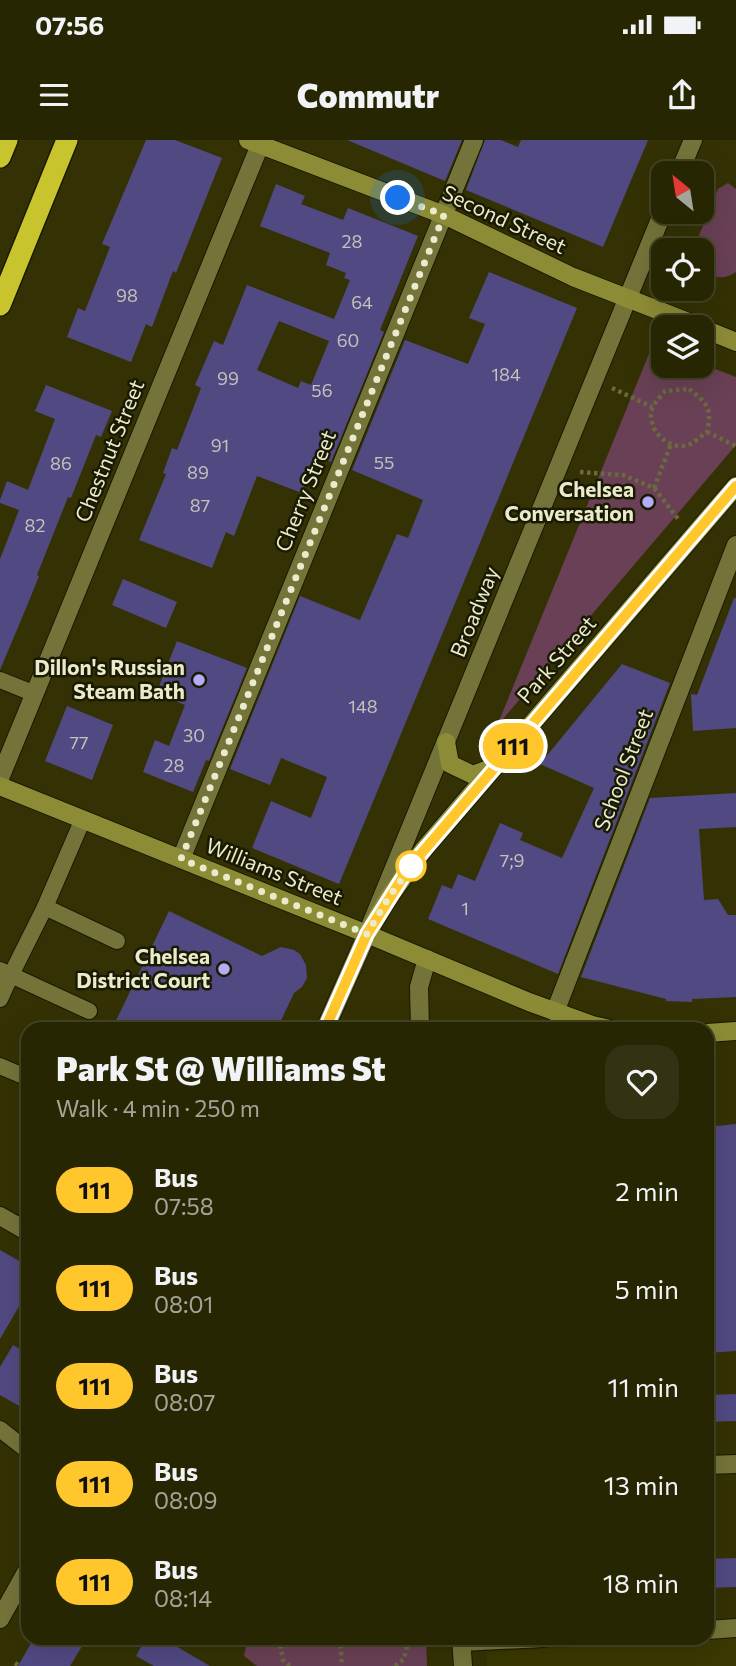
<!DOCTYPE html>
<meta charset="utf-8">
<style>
:root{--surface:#272603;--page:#333212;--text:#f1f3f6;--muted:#a4a59a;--line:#434325}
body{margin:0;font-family:Commissioner,sans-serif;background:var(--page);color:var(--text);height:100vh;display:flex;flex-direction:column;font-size:26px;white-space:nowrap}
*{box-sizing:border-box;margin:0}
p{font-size:23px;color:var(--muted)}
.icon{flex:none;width:38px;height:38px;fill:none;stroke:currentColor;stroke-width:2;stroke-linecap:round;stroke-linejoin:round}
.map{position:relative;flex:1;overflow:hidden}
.panel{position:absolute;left:21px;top:882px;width:693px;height:623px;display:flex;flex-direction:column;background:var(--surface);border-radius:21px;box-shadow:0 7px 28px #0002,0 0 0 2px var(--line)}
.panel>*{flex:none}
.badge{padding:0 14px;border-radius:23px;font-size:24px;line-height:46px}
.needle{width:46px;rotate:330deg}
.fabs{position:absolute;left:651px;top:21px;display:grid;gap:14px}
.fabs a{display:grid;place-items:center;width:63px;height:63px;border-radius:14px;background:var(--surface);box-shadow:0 7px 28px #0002,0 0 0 2px var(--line);font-size:35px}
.you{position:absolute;width:35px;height:35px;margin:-18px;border:5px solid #fff;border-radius:50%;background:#1a73e8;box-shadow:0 0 0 10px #1a73e833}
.map>.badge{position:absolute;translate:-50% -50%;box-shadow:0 0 0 4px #fff}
.round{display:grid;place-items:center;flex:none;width:74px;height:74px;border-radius:21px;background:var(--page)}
.head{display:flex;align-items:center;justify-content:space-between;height:119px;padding:0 35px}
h1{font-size:33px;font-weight:800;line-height:52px}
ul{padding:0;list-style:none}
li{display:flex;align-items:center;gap:21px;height:98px;padding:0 35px}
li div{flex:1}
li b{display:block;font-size:26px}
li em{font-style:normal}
li .badge{min-width:77px;font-weight:700;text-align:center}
.status{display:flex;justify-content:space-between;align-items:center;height:49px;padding:0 35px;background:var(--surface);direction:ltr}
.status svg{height:19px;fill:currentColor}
header{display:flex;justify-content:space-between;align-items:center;height:91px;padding:0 35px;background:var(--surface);font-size:32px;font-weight:800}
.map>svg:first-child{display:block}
.built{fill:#3a3902}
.green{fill:#694055}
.building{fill:#514982;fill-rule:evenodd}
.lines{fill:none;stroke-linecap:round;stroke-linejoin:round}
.service-casing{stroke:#1b1a00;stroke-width:18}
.minor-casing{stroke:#1b1a00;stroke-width:20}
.tertiary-casing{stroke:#1b1a00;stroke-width:20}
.secondary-casing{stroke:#1b1a00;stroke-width:20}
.motorway-casing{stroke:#1b1a00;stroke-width:24}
.path{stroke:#6b6940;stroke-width:4.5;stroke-dasharray:3.5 3.5;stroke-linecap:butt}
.service{stroke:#74743a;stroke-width:16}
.minor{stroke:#74743a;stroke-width:18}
.tertiary{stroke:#74743a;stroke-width:18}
.secondary{stroke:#8d8c36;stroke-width:18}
.motorway{stroke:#c7c42e;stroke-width:21}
.line-casing{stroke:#fff;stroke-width:16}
.line{stroke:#ffc72c;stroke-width:10}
.walk{stroke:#eaeacc;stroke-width:7;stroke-dasharray:0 12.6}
.poi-dot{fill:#b4acf9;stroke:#1a1a03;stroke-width:2.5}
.stop-dot{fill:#fff;stroke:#ffc72c;stroke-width:3.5}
.labels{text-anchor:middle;stroke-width:5;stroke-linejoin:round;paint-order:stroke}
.number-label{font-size:18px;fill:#c4c2ba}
.street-label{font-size:21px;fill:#eaeacc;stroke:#1a1a03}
.poi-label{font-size:21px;font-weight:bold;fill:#eaeacc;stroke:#1a1a03;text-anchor:end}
</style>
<div class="status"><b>07:56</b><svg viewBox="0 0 49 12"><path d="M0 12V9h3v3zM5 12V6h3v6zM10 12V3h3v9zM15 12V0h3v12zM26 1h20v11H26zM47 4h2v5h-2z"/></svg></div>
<header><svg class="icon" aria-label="menu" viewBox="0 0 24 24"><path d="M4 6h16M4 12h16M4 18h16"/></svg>Commutr<svg class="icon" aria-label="share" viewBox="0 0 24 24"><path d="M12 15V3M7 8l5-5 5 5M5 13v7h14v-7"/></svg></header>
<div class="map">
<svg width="736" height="1526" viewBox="0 0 736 1526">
<rect width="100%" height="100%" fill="#343204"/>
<polygon class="built" points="736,1498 736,1526 487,1526 487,1512"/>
<g class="green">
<path d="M728 43 736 49V132C725 140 713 138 702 132V110H693L718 49Z"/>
<polygon points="653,204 663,208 663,226 702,226 702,224 736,237 736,305 497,586"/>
<polygon points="248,1498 426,1498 427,1526 257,1526 244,1516"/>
</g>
<g class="building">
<polygon points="146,0 175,0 222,18 176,133 173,131 152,187 146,184 131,222 67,197 78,168 85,171 110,107 102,104"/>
<polygon points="347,0 462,0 445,41"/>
<polygon points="485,0 501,0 518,7 521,0 648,0 603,107 466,50"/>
<path d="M276 44 305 56 301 64 343 80 348 68 418 96 380 190 384 192 331 322 316 316 302 353 257 336 234 396 226 392 212 428 139 400 166 334 163 333 172 308 177 310 201 248 195 245 214 201 223 205 247 145 334 179 350 140 344 138 346 133 326 125 330 113 260 86ZM279 181 329 201 311 245 301 241 298 248 257 230Z"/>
<polygon points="489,132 577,168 339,744 252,708 271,661 311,678 327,637 281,618 270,645 230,629 300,456 360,480 397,394 408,398 423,360 352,330 405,200 468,224 485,184 469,178"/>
<polygon points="46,245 112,271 101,297 96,295 71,358 68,357 37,435 39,436 29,461 0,530 0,419 19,370 0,363 0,360 7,341 28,350 55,279 35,271"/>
<polygon points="123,439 177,462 166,488 112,465"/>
<polygon points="734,458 736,458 736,588 693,591 691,554 697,555"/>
<polygon points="177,501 247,528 209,621 206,620 193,652 143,632 155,600 169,606 185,565 156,554"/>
<polygon points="622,524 670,543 558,834 428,779 442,745 452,749 458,734 475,741 500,683 523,693 520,700 562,718 594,648 540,624"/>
<polygon points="67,566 113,585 92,640 45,621"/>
<polygon points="736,653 736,687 699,689 704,760 718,759 728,775 736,775 736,857 692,859 692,862 666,861 666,859 581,837 650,658"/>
<polygon points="169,771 262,816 281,807 294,810 300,814 306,825 307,838 302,847 294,853 277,889 112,889"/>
<polygon points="736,984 736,1211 707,1213 707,1086 710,1086 707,987"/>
<polygon points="0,1110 28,1126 28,1151 0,1199"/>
<polygon points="13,1205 28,1214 28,1271 0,1255 0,1227"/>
<polygon points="736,1254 736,1281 707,1282 707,1255"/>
<polygon points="736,1418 736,1447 707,1448 707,1419"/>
<polygon points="34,1498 87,1498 70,1526 18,1526"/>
<polygon points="146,1498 162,1498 210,1526 154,1526 136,1516"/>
</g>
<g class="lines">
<g class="service-casing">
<g id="service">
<polyline points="0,540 35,554"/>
<polyline points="83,679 45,767 11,835 89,871"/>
<polyline points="45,767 117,801"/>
<polyline points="0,830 11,835 0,859"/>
<polyline points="0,926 28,938"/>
<polyline points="0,1289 28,1311"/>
</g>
</g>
<g class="minor-casing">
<g id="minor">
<polyline points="0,638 262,0"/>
<polyline points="181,719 474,0"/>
<polyline points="555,872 736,405"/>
<polyline points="420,889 419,847 427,819"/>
<polyline points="707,1325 736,1324"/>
<polyline points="0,1479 28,1429"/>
<polyline points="707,1490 736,1488"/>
<polyline points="461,1498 463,1526"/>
<polyline points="461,1502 543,1498"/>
</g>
</g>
<g class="tertiary-casing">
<g id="tertiary">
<polyline points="679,33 693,0"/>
<polyline points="325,889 367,794 663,72"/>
<polyline points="0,1076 28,1092"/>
</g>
</g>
<g class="secondary-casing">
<g id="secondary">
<polyline points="248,0 444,75 573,137 701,187"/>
<polyline points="702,188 736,202"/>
<polyline points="446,602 450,624 473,635 494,627"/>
<polyline points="0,646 367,794 529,862 592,885 610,889"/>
<polyline points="367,794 389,757 424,709 736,346"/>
<polyline points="707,893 736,891"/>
</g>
</g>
<g class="motorway-casing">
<g id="motorway">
<polyline points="0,17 7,0"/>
<polyline points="0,165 67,0"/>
</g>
</g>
<g class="path">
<polyline points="612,248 652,267"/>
<path d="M689 249C708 264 712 268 707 292 701 296 694 303 688 305 668 311 646 289 652 269 654 263 661 256 665 251Z"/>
<polyline points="707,292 736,306"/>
<polyline points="580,332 623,335 654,348 679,380"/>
<polyline points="654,348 671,304"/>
<polyline points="279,1498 283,1520 290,1526"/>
<polyline points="340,1498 342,1526"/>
<polyline points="15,1523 19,1526"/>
<polyline points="395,1526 404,1519 409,1498"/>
</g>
<use href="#service" class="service"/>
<use href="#minor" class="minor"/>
<use href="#tertiary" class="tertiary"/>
<use href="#secondary" class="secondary"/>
<use href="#motorway" class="motorway"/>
</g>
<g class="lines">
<g class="line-casing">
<polyline id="line" points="325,889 367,794 408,729 736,346"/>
</g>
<use href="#line" class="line"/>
<polyline class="walk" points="398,58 444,75 181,719 367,794 389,757 411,726"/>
</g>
<g class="poi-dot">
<circle cx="648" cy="362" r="7"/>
<circle cx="199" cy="540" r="7"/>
<circle cx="224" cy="829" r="7"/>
</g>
<circle class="stop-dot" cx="411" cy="726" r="14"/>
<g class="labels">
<g class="number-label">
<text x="352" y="108">28</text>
<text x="127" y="162">98</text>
<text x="362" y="169">64</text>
<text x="348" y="207">60</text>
<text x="506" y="241">184</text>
<text x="228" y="245">99</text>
<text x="322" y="257">56</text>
<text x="220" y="312">91</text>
<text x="384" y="329">55</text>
<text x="61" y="330">86</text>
<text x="198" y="339">89</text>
<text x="200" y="372">87</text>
<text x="35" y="392">82</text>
<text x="363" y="573">148</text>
<text x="194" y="602">30</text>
<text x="79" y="609">77</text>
<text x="174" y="632">28</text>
<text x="512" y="727">7;9</text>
<text x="465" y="775">1</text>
</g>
<g class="street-label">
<text transform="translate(504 80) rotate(25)" y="7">Second Street</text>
<text transform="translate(110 311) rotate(-68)" y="7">Chestnut Street</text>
<text transform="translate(306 351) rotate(-68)" y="7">Cherry Street</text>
<text transform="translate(475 472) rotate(-68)" y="7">Broadway</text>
<text transform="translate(557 520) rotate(-49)" y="7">Park Street</text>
<text transform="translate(624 630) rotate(-69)" y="7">School Street</text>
<text transform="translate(274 732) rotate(22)" y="7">Williams Street</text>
</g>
<g class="poi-label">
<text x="634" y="357">Chelsea<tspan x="634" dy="24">Conversation</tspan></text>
<text x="185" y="535">Dillon's Russian<tspan x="185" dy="24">Steam Bath</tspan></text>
<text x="210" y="824">Chelsea<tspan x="210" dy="24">District Court</tspan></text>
</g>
</g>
</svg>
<div class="fabs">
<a><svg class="needle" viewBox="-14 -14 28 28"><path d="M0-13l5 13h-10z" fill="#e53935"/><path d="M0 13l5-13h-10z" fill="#a4a59a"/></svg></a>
<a><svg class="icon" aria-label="locate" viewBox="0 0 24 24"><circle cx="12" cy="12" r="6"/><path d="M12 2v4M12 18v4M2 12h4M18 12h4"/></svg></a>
<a><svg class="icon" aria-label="layers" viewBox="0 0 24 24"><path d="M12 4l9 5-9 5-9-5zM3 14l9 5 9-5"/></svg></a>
</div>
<div class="you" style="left:398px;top:58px"></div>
<b class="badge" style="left:513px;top:606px;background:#ffc72c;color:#111">111</b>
<section class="panel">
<div class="head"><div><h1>Park St @ Williams St</h1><p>Walk · 4 min · 250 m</p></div><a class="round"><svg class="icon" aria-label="heart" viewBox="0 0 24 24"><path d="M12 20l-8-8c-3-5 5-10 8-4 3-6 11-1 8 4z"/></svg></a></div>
<ul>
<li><span class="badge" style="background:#ffc72c;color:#111">111</span><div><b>Bus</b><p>07:58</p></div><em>2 min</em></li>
<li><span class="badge" style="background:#ffc72c;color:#111">111</span><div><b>Bus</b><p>08:01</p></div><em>5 min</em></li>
<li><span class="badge" style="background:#ffc72c;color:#111">111</span><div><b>Bus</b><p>08:07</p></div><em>11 min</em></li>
<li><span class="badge" style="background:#ffc72c;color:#111">111</span><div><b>Bus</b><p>08:09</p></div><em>13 min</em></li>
<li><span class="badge" style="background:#ffc72c;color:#111">111</span><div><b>Bus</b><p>08:14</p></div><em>18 min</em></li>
</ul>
</section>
</div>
